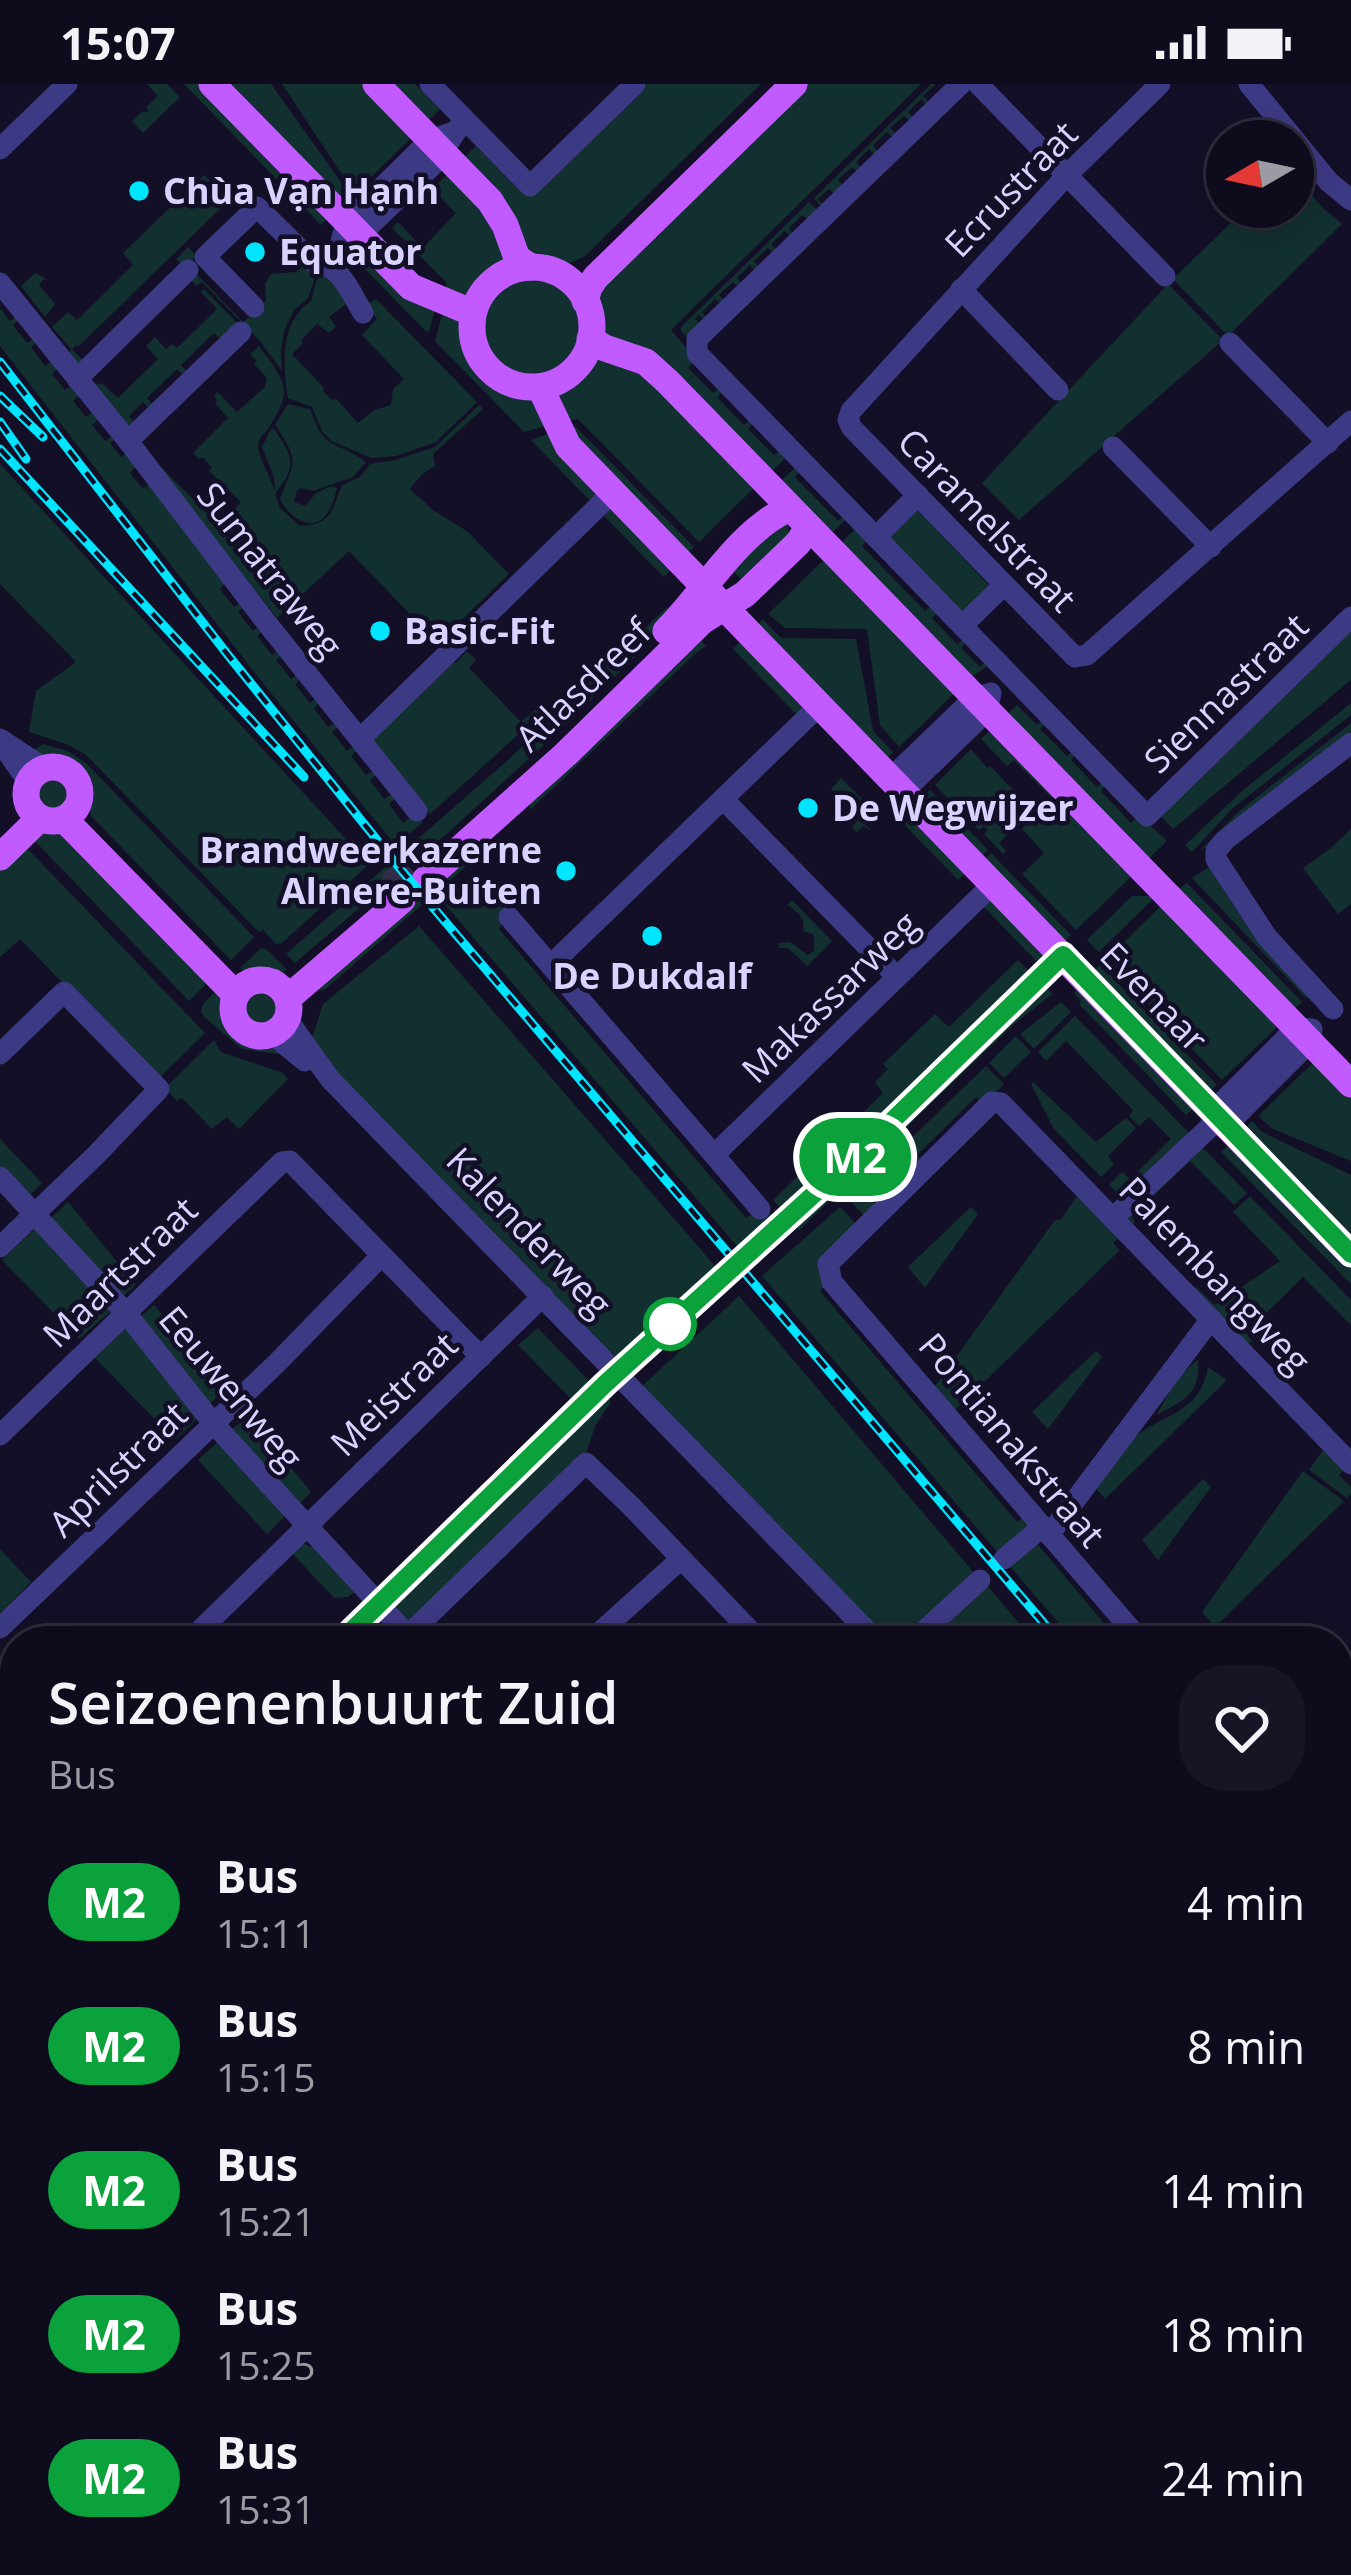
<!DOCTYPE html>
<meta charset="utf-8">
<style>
:root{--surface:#0e0b1c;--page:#171425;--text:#f1f3f6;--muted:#9b9ba3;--line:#2e2b3b}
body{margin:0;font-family:"Open Sans",sans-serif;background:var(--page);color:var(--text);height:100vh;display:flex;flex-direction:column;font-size:45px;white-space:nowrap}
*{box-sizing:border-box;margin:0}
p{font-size:39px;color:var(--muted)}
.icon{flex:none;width:66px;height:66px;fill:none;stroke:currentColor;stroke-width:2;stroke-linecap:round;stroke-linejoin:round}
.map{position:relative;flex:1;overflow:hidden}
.side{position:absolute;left:0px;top:1542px;width:1353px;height:951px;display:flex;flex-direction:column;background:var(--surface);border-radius:48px 48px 0 0;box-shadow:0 6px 30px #0003,0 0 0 3px var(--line)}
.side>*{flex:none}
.badge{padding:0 24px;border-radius:39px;font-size:42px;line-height:78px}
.needle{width:78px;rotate:261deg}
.fabs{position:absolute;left:1206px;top:36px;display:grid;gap:24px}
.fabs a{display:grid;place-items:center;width:108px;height:108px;border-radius:50%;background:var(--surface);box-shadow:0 6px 30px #0003,0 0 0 3px var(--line);font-size:60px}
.map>.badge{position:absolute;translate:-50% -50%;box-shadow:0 0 0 6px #fff}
.round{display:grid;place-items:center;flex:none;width:126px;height:126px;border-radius:48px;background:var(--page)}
.summary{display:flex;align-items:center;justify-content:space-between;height:204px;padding:0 48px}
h1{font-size:57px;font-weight:600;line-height:90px}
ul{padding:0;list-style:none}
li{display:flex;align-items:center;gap:36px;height:144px;padding:0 48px}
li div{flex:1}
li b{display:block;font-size:45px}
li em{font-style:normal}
li .badge{min-width:132px;font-weight:700;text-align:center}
.status{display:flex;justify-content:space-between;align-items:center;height:84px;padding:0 60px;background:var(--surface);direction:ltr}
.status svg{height:33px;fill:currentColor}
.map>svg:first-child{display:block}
.green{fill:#12302f}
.water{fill:#0c2248}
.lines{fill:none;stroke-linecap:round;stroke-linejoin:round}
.major-tunnel{stroke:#312d47;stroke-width:27;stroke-dasharray:27 14;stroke-linecap:butt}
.minor{stroke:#3d3a85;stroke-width:21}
.major{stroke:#c25bff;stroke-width:27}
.rail-casing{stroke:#00e5ff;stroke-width:9}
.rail{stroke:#130f26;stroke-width:4.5;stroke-dasharray:14;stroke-linecap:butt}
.line-casing{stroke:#fff;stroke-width:27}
.line{stroke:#0ba13b;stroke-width:18}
.poi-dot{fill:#00e5ff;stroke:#130f26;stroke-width:4.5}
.stop-dot{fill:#fff;stroke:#0ba13b;stroke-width:6}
.labels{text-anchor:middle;stroke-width:9;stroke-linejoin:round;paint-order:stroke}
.street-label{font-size:36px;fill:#d9d4ff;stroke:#130f26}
.poi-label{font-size:36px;font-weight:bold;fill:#d9d4ff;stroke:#130f26;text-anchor:start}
</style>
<div class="status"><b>15:07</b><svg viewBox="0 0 49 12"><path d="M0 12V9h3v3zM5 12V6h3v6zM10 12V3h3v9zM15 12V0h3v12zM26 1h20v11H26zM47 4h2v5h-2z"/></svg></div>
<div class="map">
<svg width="1351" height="2491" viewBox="0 0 1351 2491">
<rect width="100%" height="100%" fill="#130f26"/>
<g class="green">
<polygon points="147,0 167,0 180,13 143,49 132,37 143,27 146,29 149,27 146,23 158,12"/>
<polygon points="184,0 208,0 333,129 321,141"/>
<polygon points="219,0 271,0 351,112 339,124"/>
<polygon points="282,0 370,0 417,48 357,107 341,89"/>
<polygon points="382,0 415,0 440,25 423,42"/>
<polygon points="642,0 761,0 585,172 566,181 554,182 531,175 459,79 476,62 516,103"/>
<path d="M800 0H921L671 246 696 275 688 284 713 309 722 302 725 305 717 313 744 341 753 334 756 337 748 345 774 371 783 365 789 371 765 394 606 254C596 239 592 225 595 208Z"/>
<polygon points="931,0 936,0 923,12 931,21 929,22 921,15 908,28 915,36 912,39 904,32 890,44 898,53 895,56 887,48 873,61 880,70 877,73 869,65 856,78 863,87 860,90 852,83 838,96 845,104 837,112 829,105 818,115 825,123 823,125 814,114"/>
<polygon points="453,85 491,125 510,182 485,198 471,220 447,213 446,198 392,144 398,138 423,164 456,129 432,105"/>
<polygon points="1293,90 1323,124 1342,140 1228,252 1173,195 1247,123 1293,123"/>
<polygon points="204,91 229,116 79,262 76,261 72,265 85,278 80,283 69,269 71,265 52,243 68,228 77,236 133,181 123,169"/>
<polygon points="809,118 820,128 810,138 802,131 789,144 796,152 793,155 785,147 771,160 779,169 776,172 768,164 754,177 761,185 758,189 750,181 737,194 744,202 741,206 733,198 719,211 727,219 724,222 715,215 702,228 709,236 707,239 699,231 695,235 703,243 687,253 681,247 681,243"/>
<path d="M188 163 196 172 188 181 243 238 266 217 265 200 271 190 296 188 305 179 318 186 308 214 294 226 284 247 281 267 282 287 259 256 202 198 196 202C188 194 184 183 176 175Z"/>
<polygon points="369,166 437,220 429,247 427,248 357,177"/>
<path d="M323 186 329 188 346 220 329 233 336 242 329 249 317 240 301 256 303 259 292 270 324 304 323 307 332 316 336 315 358 339 374 326 391 321 393 305 404 295 362 251 377 235 365 221 376 215 477 318 436 358 396 372 371 374 331 357 322 347 312 323 288 314C283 280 279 239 311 217L317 195Z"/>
<circle cx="532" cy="243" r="54"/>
<polygon points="35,189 45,194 39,201 55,220 45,233 21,202"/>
<polygon points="1168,200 1223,256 1019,436 982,399"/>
<polygon points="204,205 238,240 222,256 214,249 181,281 188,289 184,292 177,285 147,314 154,322 150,325 143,318 129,332 135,340 129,346 94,301 102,299 118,314 158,275 146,262 155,253 166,265 172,260 177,264 217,225 201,208"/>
<path d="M444 223C474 243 462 265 484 288 498 303 519 304 535 316 542 322 546 333 551 341L524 348 435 257Z"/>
<polygon points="0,224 10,237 19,230 21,234 13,241 27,259 36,253 39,256 31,263 45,282 54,275 59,283 52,290 65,306 73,300 81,310 73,317 86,333 94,327 100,334 92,341 105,357 114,351 116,354 110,359 121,373 128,369 138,381 130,389 143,405 151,398 228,497 220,505 234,523 243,517 246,521 238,528 253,547 262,541 265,545 257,552 272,571 281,565 284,569 276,576 291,595 300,589 303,593 295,600 310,619 318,613 321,617 314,624 328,643 337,637 340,641 332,648 347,667 356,661 359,665 351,672 366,691 375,685 378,689 370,696 384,715 394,709 397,713 389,720 403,739 416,729 423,738 396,762 266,603 0,262"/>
<path d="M259 262C287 300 294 305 267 346 262 353 258 354 258 363 259 373 272 397 275 408L274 393 262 363 271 345H274C293 373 298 381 275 410L280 424 300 442C334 440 331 426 342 401L360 393 370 380 395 376 435 363 479 321 483 325 433 370 435 382 421 391 410 405 434 427 467 447 509 490 438 559 349 467 277 534 160 385 162 384 219 441 241 418 209 387 212 383 202 373 199 375 193 369 228 334 215 319 217 316 214 312 218 308 237 328 265 303 267 294 254 280 256 277 250 270Z"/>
<polygon points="593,266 624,274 759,399 699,458 578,335 561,338 552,306 578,289"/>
<path d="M288 320 310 325C325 370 336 355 366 378L353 393 313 407 301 404 297 406 294 418 305 422 316 409 332 402 337 404C335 411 334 419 330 425 315 452 290 435 280 415 295 375 300 378 275 341Z"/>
<polygon points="576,343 694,463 682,475 563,346"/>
<polygon points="553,348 600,405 593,420 531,356"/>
<polygon points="0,380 369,780 282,859 276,860 263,846 259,848 85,670 66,660 29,648 36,607 76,578 0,500"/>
<polygon points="796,383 802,385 795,393 838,437 846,430 849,432 825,456 774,403"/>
<polygon points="609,423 676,481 664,493 601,429"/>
<polygon points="917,426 989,501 989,505 963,527 958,525 890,456 890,451"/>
<polygon points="788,440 789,453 745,499 729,483 769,443"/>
<path d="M858 442 870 454 862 462 925 527 934 520 940 526 932 534 957 560 966 553 969 556 961 564 980 583 988 576 991 579C983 586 974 590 965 599L835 465Z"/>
<polygon points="829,471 959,605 899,663 880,641 867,545 785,544 768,530"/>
<polygon points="667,523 677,531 570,637 450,747 295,879 286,870 508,676"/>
<polygon points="763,535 781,554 856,555 873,647 893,668 882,680 751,547"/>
<polygon points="1351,545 1351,596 1173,745 1160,731"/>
<polygon points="695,550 706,562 697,568 530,726 529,714"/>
<polygon points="745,552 807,618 799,633 733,565"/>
<polygon points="467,567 476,576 469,584 521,638 540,621 540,632 533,638 530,635 527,637 529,641 430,730 370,654 450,576 455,579"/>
<polygon points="1351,619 1351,631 1232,725 1192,768 1185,761 1242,707"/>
<polygon points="1017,621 1037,641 1045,634 1048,637 1040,645 1067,672 1075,665 1078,668 1071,676 1097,703 1105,696 1108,699 1101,707 1131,739 1140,732 1167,757 1142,781 1001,636"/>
<polygon points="1351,639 1351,647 1237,736 1213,761 1201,766 1238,728"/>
<polygon points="995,642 1137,787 1076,846 1022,790 1044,769 1022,745 1052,714 1014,676 1007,682 981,655"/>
<path d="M43 660 68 667 87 680 254 853 231 876 91 732 80 689C58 671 50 681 29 669Z"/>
<polygon points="971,665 987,684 990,682 1033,726 1020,739 1018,738 1017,741 999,759 1006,767 1003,770 984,750 988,746 984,742 979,746 935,701"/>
<circle cx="52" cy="710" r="19"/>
<polygon points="841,694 876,729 865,740 872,748 864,742 857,748 852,743 859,735 831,705"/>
<polygon points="930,706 988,766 976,778 917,718"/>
<polygon points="912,723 971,784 958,796 899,735"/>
<polygon points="55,743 213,893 189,917 30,752 43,744"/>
<polygon points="1351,745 1351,820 1338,830 1303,784 1331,764"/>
<polygon points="483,755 494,758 329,902 322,907 313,898 474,759"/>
<polygon points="22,759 205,949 157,996 20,855 0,873 0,781"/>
<polygon points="991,769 1071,851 1059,863 979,780"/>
<path d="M1214 780 1213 788C1239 834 1269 876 1311 909L1306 914 1192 794Z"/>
<polygon points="478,788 511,827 499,845 746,1134 765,1123 776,1136 741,1167 443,818"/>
<polygon points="1187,799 1302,918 1289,930 1176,807"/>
<polygon points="1132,812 1156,812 1099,868 1087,856"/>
<polygon points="989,813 1053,868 1040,881 981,820"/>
<path d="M792 816 832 857 807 882 788 864H779L778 859 790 858 808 871 814 867V851L803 847C806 834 798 828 787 821Z"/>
<polygon points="1166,817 1283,937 1222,996 1106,876"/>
<polygon points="419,842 717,1184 618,1275 611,1268 607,1271 347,1004 312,954 323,920"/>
<path d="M261 864 266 865 287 886C273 894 253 892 240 884Z"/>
<polygon points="1018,876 1031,889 784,1129 773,1116 883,1009 875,998 888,985 883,980 935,930 949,943"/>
<polygon points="1100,881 1217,1001 1204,1013 1088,893"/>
<polygon points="1042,899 1053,910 1051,911 1013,941 799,1146 794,1140"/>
<polygon points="1082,899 1200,1018 1186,1031 1079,920 1081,917 1074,909"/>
<path d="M222 901C230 922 225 952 254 958 265 961 272 960 283 966L278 970 242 965 204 933 201 927 203 920Z"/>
<circle cx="261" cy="924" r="19"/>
<polygon points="1061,918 1071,928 1034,965 1020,950"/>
<polygon points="1075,932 1188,1048 1188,1051 1123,1115 1109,1101 1122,1088 1130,1095 1171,1055 1149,1033 1139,1042 1129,1032 1133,1026 1066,957 1046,977 1038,968"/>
<polygon points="1016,952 1031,968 1004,994 989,979"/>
<polygon points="214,956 221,968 283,989 288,995 239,1045 227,1033 212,1045 182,1014 177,1017 165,1004"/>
<polygon points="1319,973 1351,1007 1351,1077 1273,1045 1258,1032"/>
<polygon points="986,982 1004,1000 984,1020 976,1013 917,1071 923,1079 919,1083 901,1064"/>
<polygon points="1033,998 1096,1058 1126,1034 1136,1044 1108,1072 1114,1080 1101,1093 1054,1045 1031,1000"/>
<polygon points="1252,1037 1262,1048 1351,1091 1351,1163 1240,1049"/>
<polygon points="827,1038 837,1050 812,1075 801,1063"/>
<polygon points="0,1055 42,1099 28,1113 0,1083"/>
<polygon points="1235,1055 1351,1174 1351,1200 1221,1068"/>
<polygon points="1200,1061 1247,1109 1234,1121 1190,1077 1132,1133 1135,1138 1131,1142 1126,1134"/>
<polygon points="898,1067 916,1086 912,1090 905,1083 871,1116 877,1124 864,1131 848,1115"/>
<polygon points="1079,1109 1120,1152 1113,1159 1120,1166 955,1326 935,1302 1055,1136 1061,1135"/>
<polygon points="1250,1112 1351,1216 1351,1241 1303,1193 1246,1249 1252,1257 1248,1261 1192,1205 1196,1203 1215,1221 1280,1177 1233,1128"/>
<polygon points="68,1118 136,1201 121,1214 50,1135"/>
<polygon points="840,1123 858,1142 828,1199 820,1207 1017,1438 1024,1433 1028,1442 999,1470 762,1192"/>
<polygon points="971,1123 978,1130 925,1204 908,1183"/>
<polygon points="37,1143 111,1227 79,1255 2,1176"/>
<polygon points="739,1212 975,1490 903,1553 884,1555 639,1305"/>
<polygon points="154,1221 225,1306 207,1322 139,1234"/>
<polygon points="125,1243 197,1335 175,1356 93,1272"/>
<polygon points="538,1244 590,1298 572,1316 518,1261"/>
<polygon points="1096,1267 1102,1273 1048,1345 1032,1328"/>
<path d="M1198 1276C1201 1310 1184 1316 1157 1331 1167 1310 1179 1289 1198 1276Z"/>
<path d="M1208 1283 1227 1296 1105 1415 1095 1403C1106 1388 1116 1371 1129 1358 1160 1329 1200 1332 1208 1283Z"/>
<polygon points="604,1311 611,1318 595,1342 586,1370 408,1537 392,1520"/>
<polygon points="249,1332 311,1408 298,1421 232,1345"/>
<polygon points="218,1358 285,1432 267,1450 198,1376"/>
<polygon points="1326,1362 1346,1383 1339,1391 1351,1403 1351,1410 1347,1414 1309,1386"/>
<polygon points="1303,1387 1344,1417 1215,1543 1202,1528"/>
<polygon points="1203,1395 1211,1403 1158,1476 1142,1456"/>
<polygon points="1034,1456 1119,1557 1074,1557 1007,1479"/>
<polygon points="302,1458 310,1463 314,1460 357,1506 348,1513 334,1514 291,1468"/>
<polygon points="0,1465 31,1498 0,1529"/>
<polygon points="985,1499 1034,1557 920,1557"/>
<polygon points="1351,1719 1351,2356 1338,2369 1338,1731"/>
<polygon points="1351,2398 1351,2444 1338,2457 1338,2410"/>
<polygon points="472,2478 549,2478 535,2491 484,2491"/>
<polygon points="565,2478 1225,2478 1212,2491 552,2491"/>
<polygon points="1268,2478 1313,2478 1304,2491 1255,2491"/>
</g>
<g class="water">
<polygon points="914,2478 959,2478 972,2491 926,2491"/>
<polygon points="1225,2478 1268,2478 1255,2491 1212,2491"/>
</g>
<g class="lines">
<polyline class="major-tunnel" points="390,802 413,782"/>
<g class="minor">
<polyline points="430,0 530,102 635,0"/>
<polyline points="961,0 697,255 697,269 1147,732 1351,533"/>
<polyline points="978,0 1165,192"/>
<polyline points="1160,0 1067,91 851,327 848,336 852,344 1075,573 1087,571 1351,337"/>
<polyline points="1249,0 1329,98 1351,116"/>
<path d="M454 48 430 56 347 138 341 157 361 150 433 81C446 67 451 51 464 37"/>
<polyline points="0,65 67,0"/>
<polyline points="0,199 128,357 266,538 417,727"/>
<polyline points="961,205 1058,306"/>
<path d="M254 223 205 173 257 123 313 178C341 180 350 208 363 229"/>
<polyline points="1230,259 1328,359"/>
<polyline points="77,295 188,186"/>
<polyline points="128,357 241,248"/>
<polyline points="1113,363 1211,463"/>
<polyline points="876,453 918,411"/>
<polyline points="963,541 1004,501"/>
<polyline points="0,655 44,684"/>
<polyline points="360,655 612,409"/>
<polyline points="3,662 29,699"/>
<polyline points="890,695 974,614 991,609 987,627 903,708"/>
<polyline points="723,715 897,893"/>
<polyline points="509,833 714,1071 993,800"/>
<polyline points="554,885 557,875 819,622"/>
<polyline points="1333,925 1267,853 1216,775 1216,767 1225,756 1351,659"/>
<polyline points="287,935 330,995 877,1557"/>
<polygon points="1296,944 1312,945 1310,958 1227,1041 1212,1041 1213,1027"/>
<polyline points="272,950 305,977"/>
<polyline points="0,970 64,908 159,1005 96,1071 0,1163"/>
<polyline points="714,1071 760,1125"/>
<polyline points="0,1093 126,1229 213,1339 413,1557"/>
<polyline points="1114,1133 1212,1041"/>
<polyline points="0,1351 282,1078 290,1077 481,1273"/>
<polyline points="1049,1451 1211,1235"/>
<polyline points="1004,1475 1042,1443"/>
<polyline points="0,1544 277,1279 382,1171"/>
<polyline points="189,1557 543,1212"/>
<polyline points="402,1557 586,1379 631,1422 760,1557"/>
<polyline points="590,1557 681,1475"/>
<polyline points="913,1557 980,1496"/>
<polyline points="1141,1557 832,1198 828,1180 992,1018 1001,1019 1351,1380"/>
<polyline points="1338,1643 1351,1630"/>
<polyline points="0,1743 15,1728"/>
<polyline points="0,1908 15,1924"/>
<polyline points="0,1946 15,1931"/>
<polyline points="1338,2031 1351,2044"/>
<polyline points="0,2130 15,2115"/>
<polyline points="0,2322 15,2307"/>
<polyline points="0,2381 15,2397"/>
<polyline points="1338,2466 1351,2454"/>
<polyline points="92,2478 105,2491"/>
<polyline points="22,2491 35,2478"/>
<polyline points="224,2491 237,2478"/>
<polyline points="425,2491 439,2478"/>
<polyline points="1312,2491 1326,2478"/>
</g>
<g class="major">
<polyline points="212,0 411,203 473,229"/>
<polyline points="376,0 490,117 505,141 517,174 531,183"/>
<circle cx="532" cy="243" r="60"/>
<polyline points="585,217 589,203 596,193 794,0"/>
<polyline points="590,255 605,264 646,278 668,298 1351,1000"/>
<polyline points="540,303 568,362 1351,1170"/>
<path d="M666 547C706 507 736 450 789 424"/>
<circle cx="53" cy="710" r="27"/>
<polyline points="64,735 236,911"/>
<polyline points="0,773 40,734"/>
<polyline points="425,796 566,670 702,537 745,510 798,459 808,444"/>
<circle cx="261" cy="924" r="28"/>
<polyline points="288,914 402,816"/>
</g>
<g class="rail-casing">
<g id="rail">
<polyline points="0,278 228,571 402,787 1059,1557"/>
<polyline points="0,312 43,353"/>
<polyline points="0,338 26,375"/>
<polyline points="0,365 304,693"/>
<polyline points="1338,1884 1351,1899"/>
</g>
</g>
<use href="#rail" class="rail"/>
</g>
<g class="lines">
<g class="line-casing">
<polyline id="line" points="341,1557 605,1300 856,1072 1063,871 1351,1170"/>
</g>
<use href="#line" class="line"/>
</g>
<g class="poi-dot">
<circle cx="139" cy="107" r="12"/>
<circle cx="255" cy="168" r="12"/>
<circle cx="380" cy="547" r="12"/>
<circle cx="808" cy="724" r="12"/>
<circle cx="566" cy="787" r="12"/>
<circle cx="652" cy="852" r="12"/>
</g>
<circle class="stop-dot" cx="670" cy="1240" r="24"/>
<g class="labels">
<g class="street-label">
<text transform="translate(1011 105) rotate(-46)" y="13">Ecrustraat</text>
<text transform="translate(987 436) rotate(46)" y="13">Caramelstraat</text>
<text transform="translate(270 486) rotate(52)" y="13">Sumatraweg</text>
<text transform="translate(583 601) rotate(-44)" y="13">Atlasdreef</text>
<text transform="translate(1226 609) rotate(-44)" y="13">Siennastraat</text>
<text transform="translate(830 913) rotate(-44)" y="13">Makassarweg</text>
<text transform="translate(1154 913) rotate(46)" y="13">Evenaar</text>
<text transform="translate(529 1148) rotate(46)" y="13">Kalenderweg</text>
<text transform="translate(120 1188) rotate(-44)" y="13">Maartstraat</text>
<text transform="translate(1215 1191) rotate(46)" y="13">Palembangweg</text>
<text transform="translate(231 1304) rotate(50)" y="13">Eeuwenweg</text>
<text transform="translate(394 1310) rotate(-44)" y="13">Meistraat</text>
<text transform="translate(1012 1356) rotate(50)" y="13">Pontianakstraat</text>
<text transform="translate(118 1385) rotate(-44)" y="13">Aprilstraat</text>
</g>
<g class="poi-label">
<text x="163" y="120">Chùa Vạn Hạnh</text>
<text x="279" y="181">Equator</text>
<text x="404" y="560">Basic-Fit</text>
<text x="832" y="737">De Wegwijzer</text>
<text x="542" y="779" text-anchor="end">Brandweerkazerne<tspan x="542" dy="41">Almere-Buiten</tspan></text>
<text x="652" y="905" text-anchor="middle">De Dukdalf</text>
</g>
</g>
</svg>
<div class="fabs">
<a><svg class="needle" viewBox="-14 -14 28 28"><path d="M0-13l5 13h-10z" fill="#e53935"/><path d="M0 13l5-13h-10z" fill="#9b9ba3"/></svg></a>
</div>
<b class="badge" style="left:855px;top:1073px;background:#0ba13b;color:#fff">M2</b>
<section class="side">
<div class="summary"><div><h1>Seizoenenbuurt Zuid</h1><p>Bus</p></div><a class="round"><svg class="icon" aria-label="heart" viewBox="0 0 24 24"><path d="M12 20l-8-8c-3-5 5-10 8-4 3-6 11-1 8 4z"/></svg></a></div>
<ul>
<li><span class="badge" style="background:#0ba13b;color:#fff">M2</span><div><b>Bus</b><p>15:11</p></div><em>4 min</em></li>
<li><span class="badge" style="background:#0ba13b;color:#fff">M2</span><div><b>Bus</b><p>15:15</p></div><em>8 min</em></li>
<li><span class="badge" style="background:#0ba13b;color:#fff">M2</span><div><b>Bus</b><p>15:21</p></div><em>14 min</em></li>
<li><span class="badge" style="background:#0ba13b;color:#fff">M2</span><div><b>Bus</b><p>15:25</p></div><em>18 min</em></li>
<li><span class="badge" style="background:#0ba13b;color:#fff">M2</span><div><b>Bus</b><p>15:31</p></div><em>24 min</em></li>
</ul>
</section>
</div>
